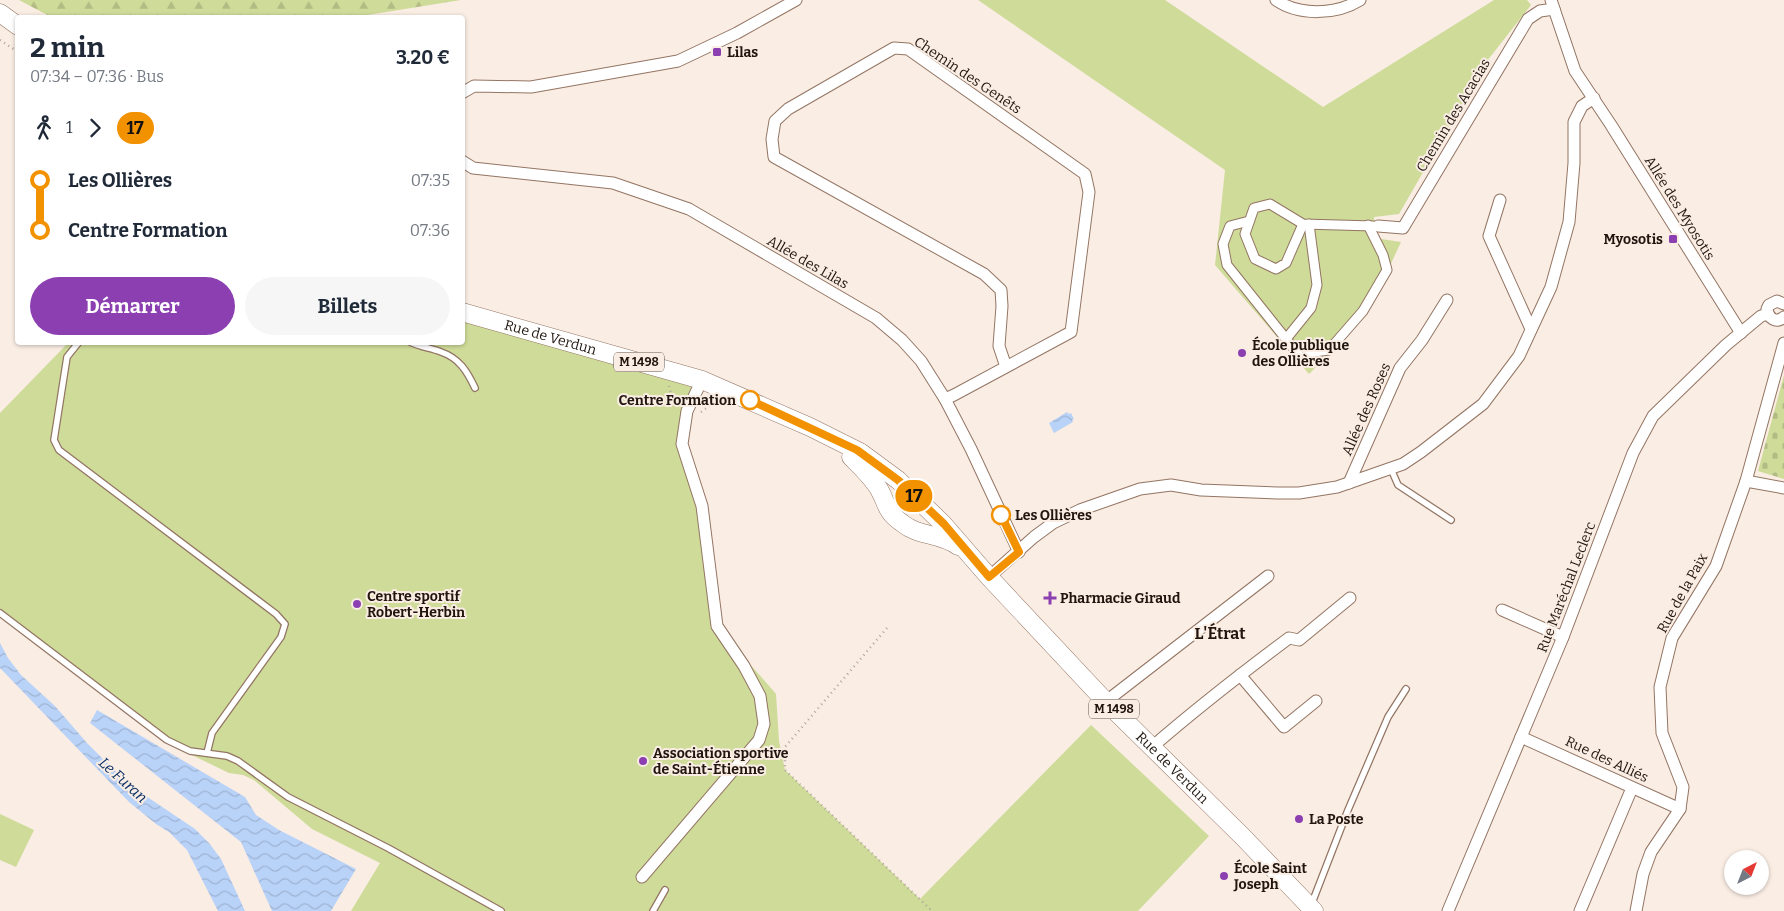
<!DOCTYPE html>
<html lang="fr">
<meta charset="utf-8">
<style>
:root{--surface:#fff;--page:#f6f6f7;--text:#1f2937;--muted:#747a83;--accent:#8b3fb0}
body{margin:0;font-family:Bitter,serif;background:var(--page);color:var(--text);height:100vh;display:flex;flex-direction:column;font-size:19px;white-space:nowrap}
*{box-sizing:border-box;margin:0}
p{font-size:16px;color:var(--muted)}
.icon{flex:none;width:28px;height:28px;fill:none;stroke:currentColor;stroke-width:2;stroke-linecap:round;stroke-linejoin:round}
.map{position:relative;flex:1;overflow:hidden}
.sheet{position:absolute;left:15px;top:15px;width:450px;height:330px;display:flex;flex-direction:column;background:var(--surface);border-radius:5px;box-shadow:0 1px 4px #0004}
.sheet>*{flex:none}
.badge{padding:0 10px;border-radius:16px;font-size:18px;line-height:32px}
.needle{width:32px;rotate:42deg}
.buttons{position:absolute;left:1724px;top:850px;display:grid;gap:10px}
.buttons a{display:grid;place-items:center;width:45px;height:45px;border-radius:50%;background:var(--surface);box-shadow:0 1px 4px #0004;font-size:25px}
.map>.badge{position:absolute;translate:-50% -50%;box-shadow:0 0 0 2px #fff}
.legs{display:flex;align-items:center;gap:8px;height:55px;padding:0 15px;font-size:16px}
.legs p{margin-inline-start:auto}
.head{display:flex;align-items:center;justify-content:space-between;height:85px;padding:0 15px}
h1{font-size:28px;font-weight:700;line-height:38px}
.cta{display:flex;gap:10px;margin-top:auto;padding:10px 15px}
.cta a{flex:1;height:58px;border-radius:30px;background:var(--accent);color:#fff;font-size:20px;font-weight:700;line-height:58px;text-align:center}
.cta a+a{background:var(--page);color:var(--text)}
ul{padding:0 15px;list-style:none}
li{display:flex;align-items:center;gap:18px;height:50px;font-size:19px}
li i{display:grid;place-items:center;width:8px;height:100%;margin:0 6px;background:currentColor}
li i::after{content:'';width:12px;height:12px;margin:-6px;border:4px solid;border-radius:50%;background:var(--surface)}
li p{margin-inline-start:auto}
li:first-child i{background:linear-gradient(#0000 50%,currentColor 0)}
li:last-child i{background:linear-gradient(currentColor 50%,#0000 0)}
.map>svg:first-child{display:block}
.green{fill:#cedb99}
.forest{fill:url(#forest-firs)}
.cemetery{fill:url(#cemetery-stones)}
.water{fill:url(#water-waves)}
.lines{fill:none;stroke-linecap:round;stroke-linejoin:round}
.service-casing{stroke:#937563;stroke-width:8}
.pedestrian-casing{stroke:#937563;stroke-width:11}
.minor-casing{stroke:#937563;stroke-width:13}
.primary-casing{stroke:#937563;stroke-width:19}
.path{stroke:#b1a59d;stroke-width:2.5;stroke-dasharray:1 4;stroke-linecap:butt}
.service{stroke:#fff;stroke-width:5.5}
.pedestrian{stroke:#fff;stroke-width:9}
.minor{stroke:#fff;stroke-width:11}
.primary{stroke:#fff;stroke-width:18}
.line-1-casing{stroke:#fff;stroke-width:11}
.line-1{stroke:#f39200;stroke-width:8}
.poi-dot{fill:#8b3fb0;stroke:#faede4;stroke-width:2}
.stop-1-dot{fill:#fff;stroke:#f39200;stroke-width:2.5}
.labels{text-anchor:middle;stroke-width:4;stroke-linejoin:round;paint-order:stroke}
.shield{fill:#faede4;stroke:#62564f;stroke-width:1}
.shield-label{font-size:12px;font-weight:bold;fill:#21160f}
.poi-label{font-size:14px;font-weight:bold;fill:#21160f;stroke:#faede4;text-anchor:start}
.street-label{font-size:14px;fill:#21160f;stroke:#faede4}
.stop-label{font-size:14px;font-weight:bold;fill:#21160f;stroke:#faede4;text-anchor:end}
.water-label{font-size:15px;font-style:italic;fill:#0c3168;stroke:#faede4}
.quarter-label{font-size:16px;font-weight:bold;fill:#21160f;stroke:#faede4}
</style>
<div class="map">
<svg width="1784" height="911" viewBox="0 0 1784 911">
<defs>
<pattern id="forest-firs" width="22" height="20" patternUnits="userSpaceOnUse" patternTransform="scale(1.25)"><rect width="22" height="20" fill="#cedb99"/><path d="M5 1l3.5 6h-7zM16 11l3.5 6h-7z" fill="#b1bb83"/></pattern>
<pattern id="cemetery-stones" width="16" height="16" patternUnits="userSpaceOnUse" patternTransform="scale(1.25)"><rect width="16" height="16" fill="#cedb99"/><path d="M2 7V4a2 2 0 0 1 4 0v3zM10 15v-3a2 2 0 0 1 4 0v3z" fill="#b1bb83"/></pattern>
<pattern id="water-waves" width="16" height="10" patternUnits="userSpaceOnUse" patternTransform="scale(1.25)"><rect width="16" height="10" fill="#b9d2f8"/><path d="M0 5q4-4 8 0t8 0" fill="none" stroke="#9fb4d3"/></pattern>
</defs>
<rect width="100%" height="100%" fill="#faede4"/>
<g class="green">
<polygon points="978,0 1165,0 1323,107 1494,0 1527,0 1531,5 1487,61 1399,214 1374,217 1375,238 1401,242 1367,315 1309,374 1215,265 1225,170"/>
<polygon points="463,312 702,380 682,444 702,506 717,626 776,694 779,741 785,770 920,899 1091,725 1209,836 1138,911 351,911 380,863 312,829 254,780 243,775 229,773 165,742 0,613 0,413 68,343 462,342"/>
<polygon points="0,814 34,830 16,867 0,860"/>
</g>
<polygon class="forest" points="19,0 461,0 355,17 51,17"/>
<polygon class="cemetery" points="1784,375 1784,479 1758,471"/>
<g class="water">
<polygon points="1067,412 1069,414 1071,413 1074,419 1072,420 1073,422 1054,433 1049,423"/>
<polygon points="0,643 8,658 21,675 55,706 87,743 128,784 195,829 209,843 221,859 245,911 218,911 187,850 169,832 156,824 129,802 0,668"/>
<polygon points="97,710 245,797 256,815 279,830 356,869 331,911 272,911 241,842 90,723"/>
</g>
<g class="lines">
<g class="service-casing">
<g id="service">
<polyline points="79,342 67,357 54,440 59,450 276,614 285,624 281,637 212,733 207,753"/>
<path d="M410 342C420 347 431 348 441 352 459 358 467 371 475 388"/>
<polyline points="1391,469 1398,485 1451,520"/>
<polyline points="0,613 167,740 190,751 227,756 238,761 288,797 388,848 501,911"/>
<polyline points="1312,903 1348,810 1388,717 1406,689"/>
<polyline points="653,911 665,890"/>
</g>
</g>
<g class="pedestrian-casing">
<g id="pedestrian">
<polyline points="1249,221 1230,226 1223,244 1227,265 1302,359 1314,352 1329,350 1363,311 1387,270 1383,255 1368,225"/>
<polyline points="1303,224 1286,263 1276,269 1255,259 1245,234 1254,208 1270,204 1303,224 1373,226"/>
<polyline points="1286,339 1311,308 1317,285 1309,224"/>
</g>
</g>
<g class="minor-casing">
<g id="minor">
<path d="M1276 0C1299 16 1336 15 1360 0"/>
<polyline points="1551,0 1575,71 1611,125 1741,333"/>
<polyline points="462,93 474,86 531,87 678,61 737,33 796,0"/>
<polyline points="462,161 473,168 613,183 689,209 876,318 902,340 921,361 945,399 971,449 1019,552"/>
<polyline points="1500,200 1489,236 1531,329"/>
<polyline points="1378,226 1403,228 1528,19 1540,11 1554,9"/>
<path d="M1784 304 1777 301 1769 305 1767 309C1768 318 1776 324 1784 317"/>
<polyline points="945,399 954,395 1071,332 1089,192 1085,174 908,49 894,48 788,109 775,121 772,139 774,157 984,274 1001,290 1002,306 999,346 1006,367"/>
<polyline points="1746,481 1784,488"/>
<polyline points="1349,483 1400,368 1422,340 1447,300"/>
<polyline points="989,577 1034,537 1053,523 1080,510 1140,489 1171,485 1201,490 1278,493 1299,493 1337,487 1403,464 1421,452 1483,404 1519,356 1551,287 1569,222 1574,163 1574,122 1582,106 1594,98"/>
<polyline points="1502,610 1563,637"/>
<polyline points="1240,675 1284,727 1316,701"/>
<polyline points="1107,703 1113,696 1268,576"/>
<polyline points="1521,737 1680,809"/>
<path d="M1152 747C1196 709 1242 673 1289 638L1299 640 1350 598"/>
<polyline points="642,877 759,740 764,724 760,696 744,666 717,626 702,506 682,444 687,411 702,380"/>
<polyline points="1448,911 1563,637 1633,453 1653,416 1726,345 1761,316 1768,314"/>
<polyline points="1580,911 1632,788"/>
<polyline points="1636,911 1643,874 1651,852 1680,809 1683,787 1662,733 1660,687 1672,638 1716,566 1746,481 1784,343"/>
</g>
</g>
<g class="primary-casing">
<g id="primary">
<polyline points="0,13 18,26"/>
<path id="s1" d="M462 312 702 380 810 427 860 452 898 480 943 524 989 577 1107 703 1243 837 1314 911"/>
<path d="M851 457C861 467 871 476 879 489 888 505 885 511 902 523 919 537 940 533 958 546"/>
</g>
</g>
<g class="path">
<polyline points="0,40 18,52"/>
<polyline points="669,386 675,407"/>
<polyline points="701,412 715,402"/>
<polyline points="887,628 785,747 785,770 932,911"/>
</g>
<use href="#service" class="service"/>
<use href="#pedestrian" class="pedestrian"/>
<use href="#minor" class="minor"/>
<use href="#primary" class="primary"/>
</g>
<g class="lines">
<g class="line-1-casing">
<polyline id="line-1" points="750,400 857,450 898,480 944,524 989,577 1019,552 1001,515"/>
</g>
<use href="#line-1" class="line-1"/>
</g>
<g class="poi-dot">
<rect x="712" y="47" width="10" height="10" rx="2.5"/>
<rect x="1668" y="234" width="10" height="10" rx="2.5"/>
<circle cx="1242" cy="353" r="5"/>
<path d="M1047.5 590.5h5v5h5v5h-5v5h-5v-5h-5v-5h5z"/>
<circle cx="357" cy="604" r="5"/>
<circle cx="643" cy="761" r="5"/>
<circle cx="1299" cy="819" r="5"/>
<circle cx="1224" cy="876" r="5"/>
</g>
<g class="stop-1-dot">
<circle cx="750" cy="400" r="9"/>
<circle cx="1001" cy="515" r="9"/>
</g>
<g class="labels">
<g class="shield">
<rect x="614" y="352.5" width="50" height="19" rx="4"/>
<rect x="1089" y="699.5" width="50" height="19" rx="4"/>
</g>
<g class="shield-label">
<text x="639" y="366">M 1498</text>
<text x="1114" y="713">M 1498</text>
</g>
<g class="poi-label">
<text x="727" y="57">Lilas</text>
<text x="1663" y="244" text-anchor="end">Myosotis</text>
<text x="1252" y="350">École publique<tspan x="1252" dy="16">des Ollières</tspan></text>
<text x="367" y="601">Centre sportif<tspan x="367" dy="16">Robert-Herbin</tspan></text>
<text x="1060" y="603">Pharmacie Giraud</text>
<text x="653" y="758">Association sportive<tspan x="653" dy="16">de Saint-Étienne</tspan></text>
<text x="1309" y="824">La Poste</text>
<text x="1234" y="873">École Saint<tspan x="1234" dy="16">Joseph</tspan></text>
</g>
<g class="street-label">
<text transform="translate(968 75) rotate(34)" y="5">Chemin des Genêts</text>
<text transform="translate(1453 115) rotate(-59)" y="5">Chemin des Acacias</text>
<text transform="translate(1680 208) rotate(58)" y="5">Allée des Myosotis</text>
<text transform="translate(808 262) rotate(30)" y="5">Allée des Lilas</text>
<text dy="5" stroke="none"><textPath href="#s1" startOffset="92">Rue de Verdun</textPath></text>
<text transform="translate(1366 409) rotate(-66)" y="5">Allée des Roses</text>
<text transform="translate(1566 587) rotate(-69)" y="5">Rue Maréchal Leclerc</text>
<text transform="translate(1682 593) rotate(-61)" y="5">Rue de la Paix</text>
<text transform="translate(1607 759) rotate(25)" y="5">Rue des Alliés</text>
<text dy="5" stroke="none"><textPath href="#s1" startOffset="868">Rue de Verdun</textPath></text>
</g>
<g class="stop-label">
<text x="736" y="405">Centre Formation</text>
<text x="1015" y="520" text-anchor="start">Les Ollières</text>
</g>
<g class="water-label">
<text transform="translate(123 780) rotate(42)" y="5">Le Furan</text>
</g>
<g class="quarter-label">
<text x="1220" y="639">L'Étrat</text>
</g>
</g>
</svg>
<div class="buttons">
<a><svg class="needle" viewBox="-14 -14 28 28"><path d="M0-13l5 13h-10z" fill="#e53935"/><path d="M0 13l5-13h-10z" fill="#747a83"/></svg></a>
</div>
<b class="badge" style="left:914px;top:496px;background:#f39200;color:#111">17</b>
<section class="sheet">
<div class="head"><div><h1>2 min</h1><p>07:34 – 07:36 · Bus</p></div><b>3.20 €</b></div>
<div class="legs"><svg class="icon" aria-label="walk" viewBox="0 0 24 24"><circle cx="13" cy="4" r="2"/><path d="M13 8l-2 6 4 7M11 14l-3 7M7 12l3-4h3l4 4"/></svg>1<svg class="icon" aria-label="forward" viewBox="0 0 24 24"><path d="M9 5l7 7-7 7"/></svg><b class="badge" style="background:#f39200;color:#111">17</b></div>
<ul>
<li><i style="color:#f39200"></i><b>Les Ollières</b><p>07:35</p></li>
<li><i style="color:#f39200"></i><b>Centre Formation</b><p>07:36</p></li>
</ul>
<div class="cta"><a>Démarrer</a><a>Billets</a></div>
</section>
</div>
